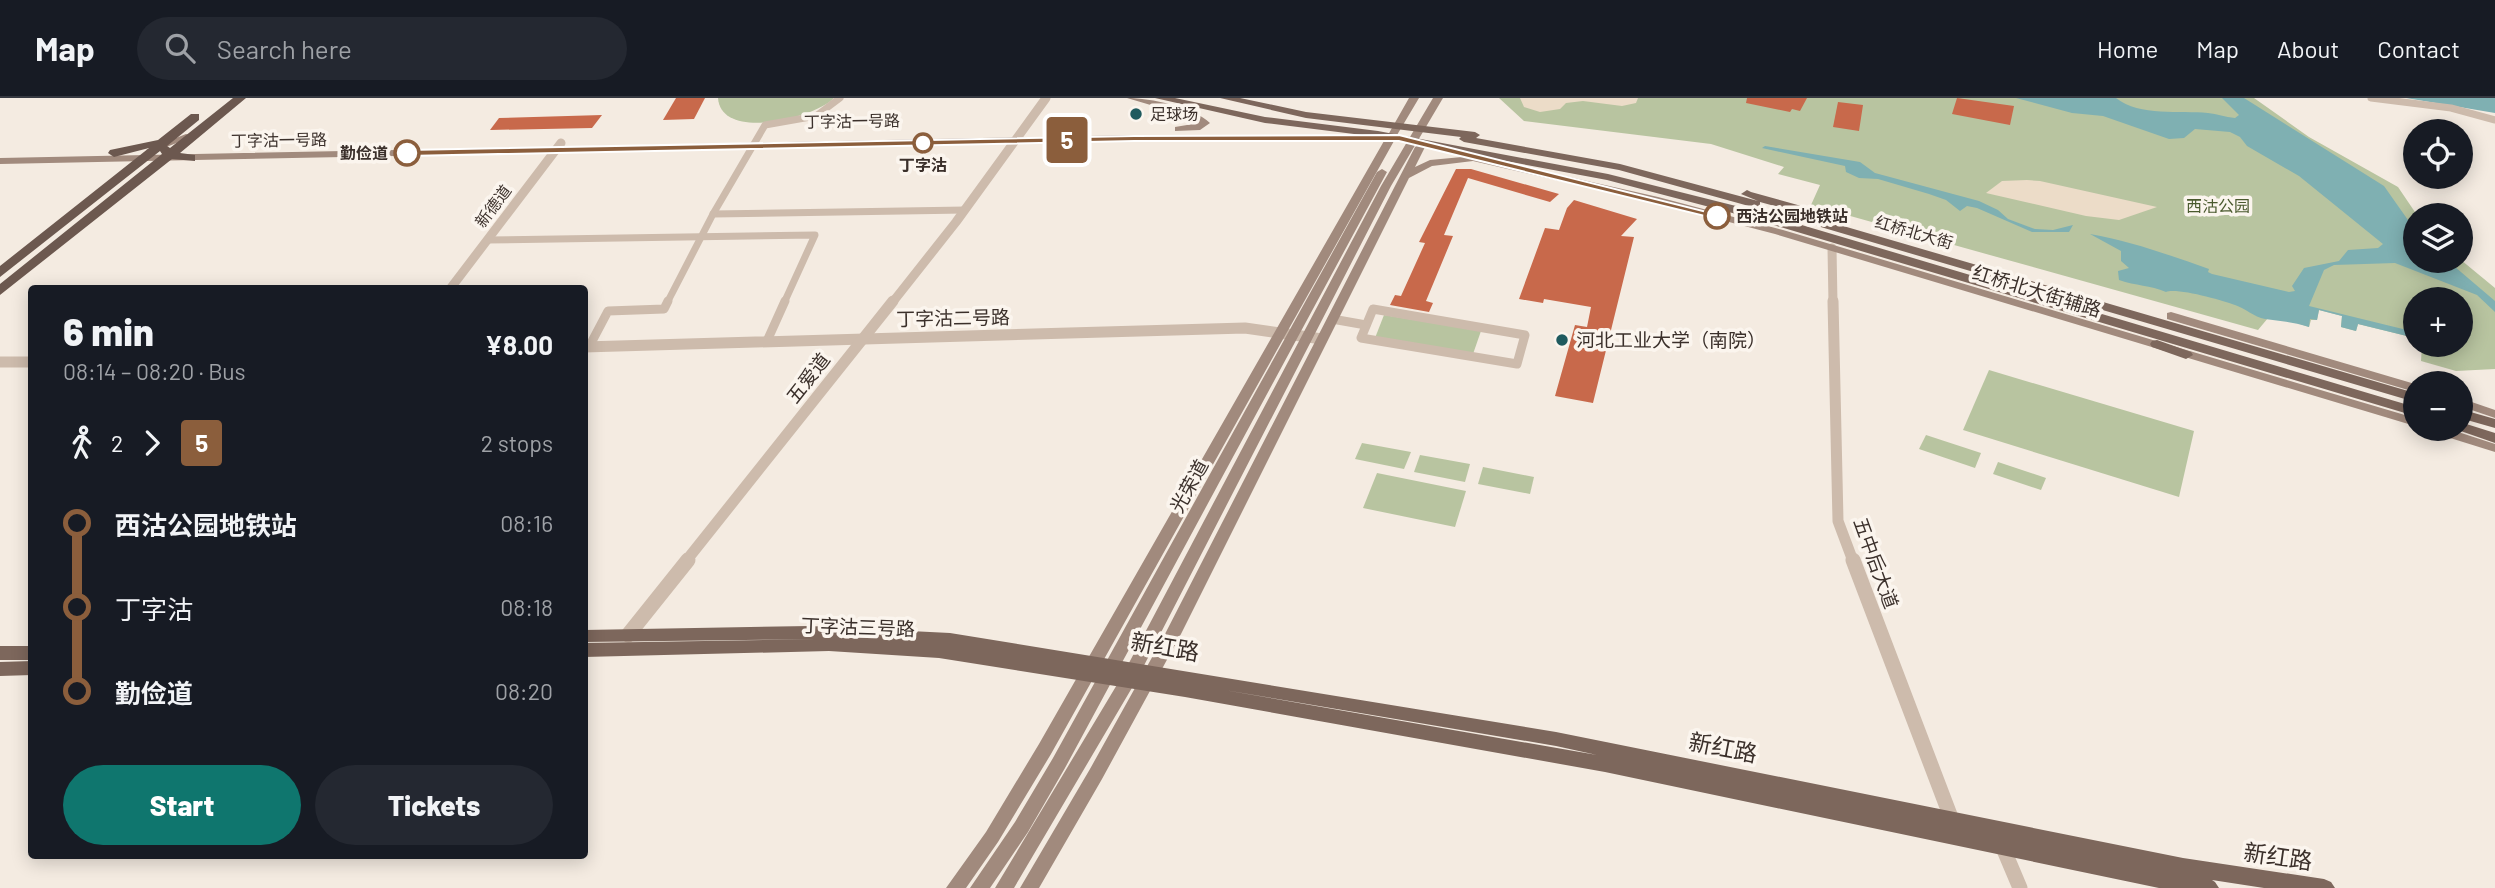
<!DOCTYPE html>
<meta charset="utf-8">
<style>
:root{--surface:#171b24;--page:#242831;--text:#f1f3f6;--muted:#9ea1a6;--line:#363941;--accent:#0f766e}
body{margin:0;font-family:Barlow,"Noto Sans SC",sans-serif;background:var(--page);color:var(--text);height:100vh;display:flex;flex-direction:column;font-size:26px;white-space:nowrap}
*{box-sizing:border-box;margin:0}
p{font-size:23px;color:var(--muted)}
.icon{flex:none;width:38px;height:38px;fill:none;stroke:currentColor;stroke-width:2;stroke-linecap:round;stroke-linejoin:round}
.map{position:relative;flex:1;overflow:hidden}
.sheet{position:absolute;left:28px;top:187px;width:560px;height:574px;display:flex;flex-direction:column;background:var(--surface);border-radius:7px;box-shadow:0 4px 18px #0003}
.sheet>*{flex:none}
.badge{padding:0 14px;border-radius:5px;font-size:24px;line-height:46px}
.tools{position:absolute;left:2403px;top:21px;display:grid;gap:14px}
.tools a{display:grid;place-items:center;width:70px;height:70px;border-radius:50%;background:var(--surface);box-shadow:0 4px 18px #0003;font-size:35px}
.map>.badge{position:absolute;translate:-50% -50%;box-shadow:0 0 0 4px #fff}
.legs{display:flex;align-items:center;gap:10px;height:77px;padding:0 35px;font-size:23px}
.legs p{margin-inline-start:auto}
.headline{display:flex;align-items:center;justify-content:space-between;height:119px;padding:0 35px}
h1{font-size:38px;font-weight:800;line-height:52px}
.action{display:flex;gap:14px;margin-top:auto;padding:14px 35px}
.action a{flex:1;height:80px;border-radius:42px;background:var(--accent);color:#fff;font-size:28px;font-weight:800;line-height:80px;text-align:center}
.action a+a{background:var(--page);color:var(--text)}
ul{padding:0 35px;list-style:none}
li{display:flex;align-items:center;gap:24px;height:84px;font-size:26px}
li i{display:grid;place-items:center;width:10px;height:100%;margin:0 9px;background:currentColor}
li i::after{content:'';width:18px;height:18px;margin:-9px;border:5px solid;border-radius:50%;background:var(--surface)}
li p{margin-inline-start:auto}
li:first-child i{background:linear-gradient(#0000 50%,currentColor 0)}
li:last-child i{background:linear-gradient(currentColor 50%,#0000 0)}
header{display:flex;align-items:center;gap:42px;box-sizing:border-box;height:98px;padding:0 35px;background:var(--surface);border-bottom:2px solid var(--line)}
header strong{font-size:33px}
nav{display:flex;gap:38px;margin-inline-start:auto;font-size:24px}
.search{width:490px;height:63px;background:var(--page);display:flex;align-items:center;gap:18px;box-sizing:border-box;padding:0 24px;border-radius:38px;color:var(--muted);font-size:26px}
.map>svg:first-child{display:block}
.green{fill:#b8c4a0}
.plaza{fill:#ecdcc8}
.water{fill:#7fb0b2}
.building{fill:#c8694b}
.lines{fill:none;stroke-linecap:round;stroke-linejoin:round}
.minor-far1{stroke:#cdbbac;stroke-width:7}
.minor{stroke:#cdbbac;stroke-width:9}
.tertiary-far2{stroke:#cdbbac;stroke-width:9}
.tertiary-far1{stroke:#cdbbac;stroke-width:11}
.tertiary{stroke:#cdbbac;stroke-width:15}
.secondary{fill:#a18a7d;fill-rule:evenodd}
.primary{fill:#7d675c;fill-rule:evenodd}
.trunk{fill:#6c584f;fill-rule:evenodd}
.line-1{fill:#8b5e3c;stroke:#fff;stroke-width:2}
.poi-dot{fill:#1f5a5e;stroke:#fbf5ee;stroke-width:2.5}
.stop-1-dot{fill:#fff;stroke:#8b5e3c;stroke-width:3.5}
.labels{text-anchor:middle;stroke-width:7;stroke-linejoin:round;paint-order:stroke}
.far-poi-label{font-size:16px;fill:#3b302b;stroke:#fbf5ee;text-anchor:start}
.far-street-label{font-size:16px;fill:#3b302b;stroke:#fbf5ee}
.far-stop-label{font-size:16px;font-weight:bold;fill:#3b302b;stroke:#fbf5ee;text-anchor:end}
.far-park-label{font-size:16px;fill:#4a5a2e;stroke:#fbf5ee}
.street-label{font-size:19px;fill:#3b302b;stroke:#fbf5ee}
.poi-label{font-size:19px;fill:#3b302b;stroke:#fbf5ee;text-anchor:start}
.near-street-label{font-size:23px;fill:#3b302b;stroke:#fbf5ee}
</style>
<header>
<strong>Map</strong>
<div class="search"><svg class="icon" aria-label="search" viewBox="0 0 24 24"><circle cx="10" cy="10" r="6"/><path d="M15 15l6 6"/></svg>Search here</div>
<nav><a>Home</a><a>Map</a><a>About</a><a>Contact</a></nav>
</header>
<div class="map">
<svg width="2495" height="790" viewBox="0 0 2495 790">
<rect width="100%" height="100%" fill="#f4ebe1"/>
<g class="green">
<path d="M718 0H834C815 20 721 44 718 0Z"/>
<polygon points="1499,0 2254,0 2309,39 2398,89 2417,117 2415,163 2461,162 2495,190 2495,271 2456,273 2421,263 2422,247 2460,247 2460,201 2415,201 2415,240 2358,226 2356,233 2341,229 2342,218 2319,212 2317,222 2311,222 2309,229 2288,222 2268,220 2258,232 1811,107 1820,87 1778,76 1784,69 1711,46 1524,23"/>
<polygon points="1384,217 1481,233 1473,256 1375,240"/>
<polygon points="1989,272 2194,333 2179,399 1963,332"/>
<polygon points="1926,337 1981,355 1975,370 1919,351"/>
<polygon points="1362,345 1411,354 1404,371 1355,361"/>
<polygon points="1420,357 1470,366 1465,384 1414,374"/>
<polygon points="1998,364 2046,380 2041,392 1993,376"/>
<polygon points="1483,369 1534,379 1530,396 1478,386"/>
<polygon points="1377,375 1466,393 1455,429 1363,410"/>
</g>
<g class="plaza">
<polygon points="1520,0 1638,0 1636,5 1622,8 1583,3 1566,5 1560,11 1540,14 1524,9"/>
<polygon points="2027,82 2040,83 2157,109 2119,122 2086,118 1986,95 2002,83"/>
</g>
<g class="water">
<path d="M2016 0H2116C2140 19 2180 12 2208 15 2217 16 2225 19 2235 20L2239 17 2222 0H2244L2384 88 2415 132V163H2448L2495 203V214L2477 197 2395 165 2334 167 2324 172 2309 208 2415 234V240L2358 226 2356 233 2341 229 2342 218 2319 212 2317 222 2310 221 2309 229C2293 224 2280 223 2265 221 2254 219 2245 210 2235 207 2223 202 2175 189 2166 194 2150 187 2136 188 2119 182L2118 173 2129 170 2121 163V153L2090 136C2131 143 2169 157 2209 171L2208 174 2212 176 2289 194 2295 193 2292 188 2304 170 2339 163 2348 152 2378 150 2383 146 2299 78 2247 48 2240 39 2230 34 2195 31 2184 40 2169 41 2103 18 2072 15Z"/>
<polygon points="2406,0 2495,0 2495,15"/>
<polygon points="1765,48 1860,64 1875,75 1979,103 1998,112 2008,121 2035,131 2053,132 2073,127 2069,134 2032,134 1977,110 1967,108 1960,113 1946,102 1929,96 1878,81 1859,80 1846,74 1845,68 1762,50"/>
</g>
<g class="building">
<polygon points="676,0 705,0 694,21 663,22"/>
<polygon points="1747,0 1807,0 1800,13 1792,11 1790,14 1746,5"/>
<polygon points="1957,0 2014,8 2010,27 1952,16"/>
<polygon points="1838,4 1863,7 1859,33 1833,29"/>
<polygon points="602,17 592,30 490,32 499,20"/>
<polygon points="1456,71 1471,71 1559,96 1550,104 1468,80 1444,137 1453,138 1426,203 1433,205 1429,214 1390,207 1395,197 1401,198 1425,145 1419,144"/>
<polygon points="1574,102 1637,121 1621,138 1634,139 1593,305 1555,298 1575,227 1587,229 1591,209 1544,201 1543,205 1519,201 1545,130 1559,132 1567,110"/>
</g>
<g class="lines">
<g class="minor-far1">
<polyline points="2371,0 2451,10 2495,22"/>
<polyline points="713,116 965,112"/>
<polyline points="487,142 815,137 784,205"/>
<polyline points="667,205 713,116 765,27 816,18 840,0"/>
</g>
<g class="minor">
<polygon points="1373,211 1525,237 1517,266 1361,240"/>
<polyline points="1332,221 1366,227"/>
<polyline points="767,243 785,203"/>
<polyline points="589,249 608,213 664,211 668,203"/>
</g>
<g class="tertiary-far2">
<polyline points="1832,150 1833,205"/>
<polyline points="450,191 561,45"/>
<polyline points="892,205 956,124 1046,0"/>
</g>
<g class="tertiary-far1">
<polyline points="1833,203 1838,423 1853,463"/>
<polyline points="584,249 1245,230 1322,241"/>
<polyline points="0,264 32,264"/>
<polyline points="686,463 893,203"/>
</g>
<g class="tertiary">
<polyline points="1853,462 1955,730"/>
<polyline points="628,537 688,462"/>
<polyline points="2001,745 2020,790"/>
</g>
<g class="secondary">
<path d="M1127 0C1151 0 1193 9 1210 25L1200 32 1175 33V29L1199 25 1191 19Z"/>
<polygon points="1409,0 1419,0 1397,37 1404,40 1394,43 1051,656 998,744 966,790 946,790 986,734 1039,646 1384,43 1134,43 0,66 0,60 1134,37 1388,37"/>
<polygon points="1433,0 1443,0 1391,88 1136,583 1014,790 995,790 1121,580 1381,88"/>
<polygon points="186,36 194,38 154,54 146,52"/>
<polygon points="1444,46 1481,59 1658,99 1783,132 2415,320 2415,328 1775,136 1656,105 1473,63 1432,68 1409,80 1181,536 1102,681 1039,790 1020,790 1090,671 1165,536 1415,49 1420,46 1425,49 1415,69 1430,62 1462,59 1441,51 1441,47"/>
<polygon points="1382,71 1387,74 1065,670 1028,734 990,790 970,790 1015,724 1053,660 1377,74"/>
<polygon points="2171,214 2415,286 2415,294 2167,221 2167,215"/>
<polygon points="2460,300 2495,312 2495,320 2460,308"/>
<polygon points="2429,331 2449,331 2495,346 2495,354 2431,334"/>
</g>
<g class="primary">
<polygon points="1155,0 1175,0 1265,19 1378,33 1608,76 1748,111 2415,309 2415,318 1740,117 1607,82 1378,39 1265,25"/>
<polygon points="1220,0 1240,0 1306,14 1475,34 1480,37 1476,40 1620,66 1758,103 1741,96 1747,92 1751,94 1837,118 1839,121 1833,125 2415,295 2415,304 1814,127 1812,124 1818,120 1760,104 1760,109 1756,110 1619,72 1464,44 1459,41 1461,39 1306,20"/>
<polygon points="2157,242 2191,254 2193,257 2186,261 2152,249 2150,246 2152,243"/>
<polygon points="2460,311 2495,321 2495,330 2460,320"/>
<polygon points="2460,324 2495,335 2495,345 2455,331 2460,331"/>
<path d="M810 528 950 535 1556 634 2183 760 2324 781 2331 784 2335 790H2264L2212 782 2215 784 2219 790H2159L1605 674 1185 599 939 560 829 553 584 559V545L822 541 584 544V532ZM1224 592 1556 648 1597 657Z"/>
<rect x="0" y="548" width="32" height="14"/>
<polygon points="32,563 32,577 0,578 0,564"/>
</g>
<polygon class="trunk" points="233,0 246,0 180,55 195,57 195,63 172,61 0,197 0,186 162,56 160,53 0,179 0,168 149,50 114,59 108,55 110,52 158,42 191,16 199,16 199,22 167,48 170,50"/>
</g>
<polygon class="line-1" points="1399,37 1723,118 1717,121 1399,43 1134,43 407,58 402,55 407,52 1134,38"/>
<g class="poi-dot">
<circle cx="1136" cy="16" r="7"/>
<circle cx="1562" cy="242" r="7"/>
</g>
<g class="stop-1-dot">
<circle cx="923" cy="45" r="9"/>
<circle cx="407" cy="55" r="12"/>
<circle cx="1717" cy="118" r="12"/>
</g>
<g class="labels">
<g class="far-poi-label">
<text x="1150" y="22">足球场</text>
</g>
<g class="far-street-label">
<text transform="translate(852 23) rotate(-1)" y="6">丁字沽一号路</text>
<text transform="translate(279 42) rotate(-1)" y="6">丁字沽一号路</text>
<text transform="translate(493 108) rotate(-53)" y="6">新德道</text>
<text transform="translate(1914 134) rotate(16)" y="6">红桥北大街</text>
</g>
<g class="far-stop-label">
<text x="388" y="61">勤俭道</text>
<text x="923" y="73" text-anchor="middle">丁字沽</text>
<text x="1736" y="124" text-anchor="start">西沽公园地铁站</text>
</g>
<g class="far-park-label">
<text x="2218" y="114">西沽公园</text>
</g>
<g class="street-label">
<text transform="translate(2037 193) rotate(17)" y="7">红桥北大街辅路</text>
<text transform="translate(953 220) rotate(-1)" y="7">丁字沽二号路</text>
<text transform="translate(808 280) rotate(-52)" y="7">五爱道</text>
<text transform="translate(1189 388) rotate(-61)" y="7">光荣道</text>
<text transform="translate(1876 465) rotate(70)" y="7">五中后大道</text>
<text transform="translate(858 529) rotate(2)" y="7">丁字沽三号路</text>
</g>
<g class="poi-label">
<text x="1576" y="249">河北工业大学（南院）</text>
</g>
<g class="near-street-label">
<text transform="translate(1165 549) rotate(10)" y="8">新红路</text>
<text transform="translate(1723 650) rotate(11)" y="8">新红路</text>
<text transform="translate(2278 759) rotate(8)" y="8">新红路</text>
</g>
</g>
</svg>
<div class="tools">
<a><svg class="icon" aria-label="locate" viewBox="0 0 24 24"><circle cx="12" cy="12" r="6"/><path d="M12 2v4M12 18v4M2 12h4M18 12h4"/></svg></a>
<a><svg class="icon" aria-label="layers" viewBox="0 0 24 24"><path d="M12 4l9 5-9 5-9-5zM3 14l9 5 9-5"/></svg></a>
<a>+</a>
<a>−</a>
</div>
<b class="badge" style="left:1067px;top:42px;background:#8b5e3c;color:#fff">5</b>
<section class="sheet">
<div class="headline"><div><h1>6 min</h1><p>08:14 – 08:20 · Bus</p></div><b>¥8.00</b></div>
<div class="legs"><svg class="icon" aria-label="walk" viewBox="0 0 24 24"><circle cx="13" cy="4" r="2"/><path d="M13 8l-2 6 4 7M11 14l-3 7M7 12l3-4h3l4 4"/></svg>2<svg class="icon" aria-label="forward" viewBox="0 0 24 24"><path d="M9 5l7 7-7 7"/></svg><b class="badge" style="background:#8b5e3c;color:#fff">5</b><p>2 stops</p></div>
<ul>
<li><i style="color:#8b5e3c"></i><b>西沽公园地铁站</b><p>08:16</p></li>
<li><i style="color:#8b5e3c"></i><span>丁字沽</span><p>08:18</p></li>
<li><i style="color:#8b5e3c"></i><b>勤俭道</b><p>08:20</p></li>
</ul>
<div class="action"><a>Start</a><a>Tickets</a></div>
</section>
</div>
